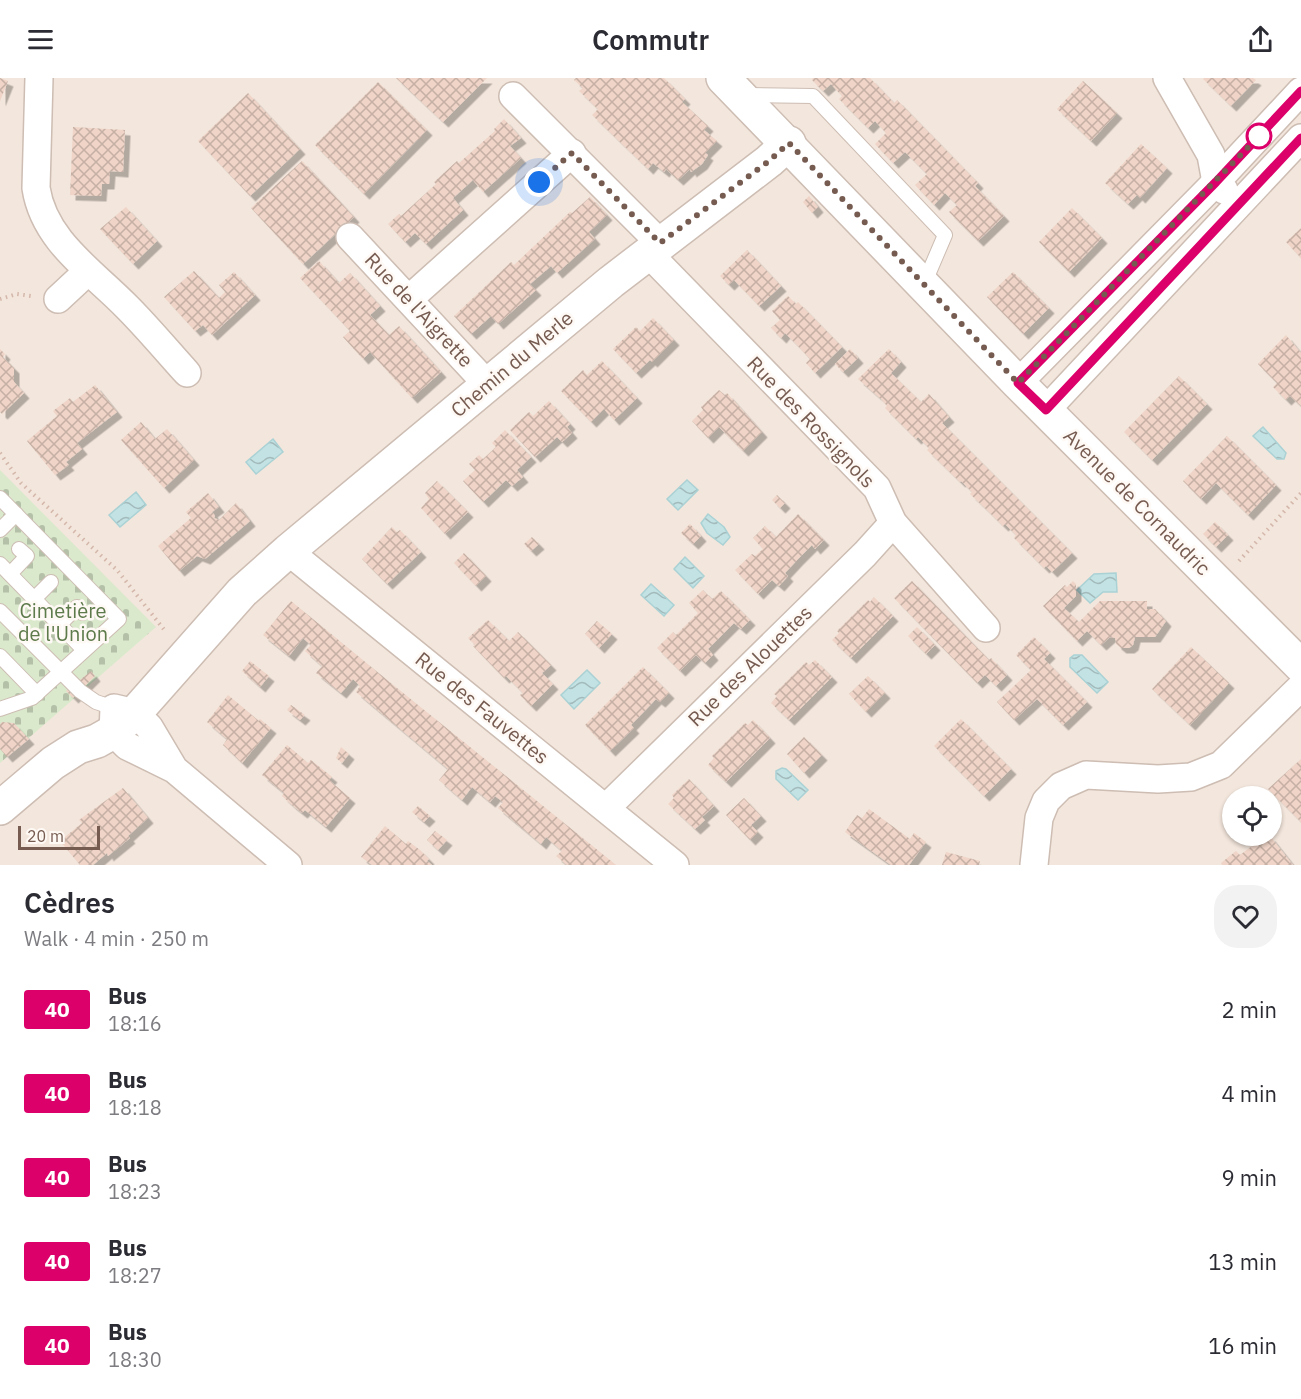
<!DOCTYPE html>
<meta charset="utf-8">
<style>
:root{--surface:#fff;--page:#f2f2f3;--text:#2b2b33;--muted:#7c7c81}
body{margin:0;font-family:"IBM Plex Sans",sans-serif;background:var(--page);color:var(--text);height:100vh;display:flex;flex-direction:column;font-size:22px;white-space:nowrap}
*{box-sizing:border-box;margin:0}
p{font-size:20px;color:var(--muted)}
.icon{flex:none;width:33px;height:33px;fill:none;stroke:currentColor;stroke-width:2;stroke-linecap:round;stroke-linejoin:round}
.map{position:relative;height:787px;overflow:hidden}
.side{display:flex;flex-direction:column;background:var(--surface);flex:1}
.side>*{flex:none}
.badge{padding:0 12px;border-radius:4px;font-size:21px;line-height:39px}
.buttons{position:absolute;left:1222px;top:708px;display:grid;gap:12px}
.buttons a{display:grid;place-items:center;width:60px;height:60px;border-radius:50%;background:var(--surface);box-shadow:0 2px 4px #0004;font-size:30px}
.scale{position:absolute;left:18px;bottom:15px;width:82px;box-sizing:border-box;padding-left:6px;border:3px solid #765b51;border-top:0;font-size:16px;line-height:21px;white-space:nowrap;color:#765b51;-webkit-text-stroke:4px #fef9f4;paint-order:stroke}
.you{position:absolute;width:30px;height:30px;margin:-15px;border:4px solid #fff;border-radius:50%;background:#1a73e8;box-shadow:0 0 0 9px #1a73e833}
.map>.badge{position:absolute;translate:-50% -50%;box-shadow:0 0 0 3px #fff}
.round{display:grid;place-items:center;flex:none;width:63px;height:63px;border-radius:24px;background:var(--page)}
.headline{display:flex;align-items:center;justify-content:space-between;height:102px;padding:0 24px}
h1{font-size:28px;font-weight:600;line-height:45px}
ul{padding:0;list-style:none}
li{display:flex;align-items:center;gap:18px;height:84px;padding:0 24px}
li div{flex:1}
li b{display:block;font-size:22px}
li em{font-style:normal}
li .badge{min-width:66px;font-weight:700;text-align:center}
header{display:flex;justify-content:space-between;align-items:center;height:78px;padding:0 24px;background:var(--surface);font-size:27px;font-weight:600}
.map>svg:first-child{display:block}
.residential{fill:#f3e6dc;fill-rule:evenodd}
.cemetery{fill:url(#cemetery-stones)}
.water{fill:url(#water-waves);stroke:#aad2d5;stroke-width:1.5}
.building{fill:url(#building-cross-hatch);filter:url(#shadow)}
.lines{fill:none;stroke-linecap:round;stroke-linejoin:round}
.service-casing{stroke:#cdbdb3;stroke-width:16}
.minor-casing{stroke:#cdbdb3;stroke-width:30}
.tertiary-casing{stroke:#cdbdb3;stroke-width:36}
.path{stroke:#d4b7aa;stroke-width:4;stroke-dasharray:1.5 4.5;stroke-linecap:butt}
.service{stroke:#fff;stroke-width:14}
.minor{stroke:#fff;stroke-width:27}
.tertiary{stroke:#fff;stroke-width:33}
.line-casing{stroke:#fff;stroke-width:14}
.line{stroke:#dc006b;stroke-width:9}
.walk{stroke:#765b51;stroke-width:6;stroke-dasharray:0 10.8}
.stop-dot{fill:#fff;stroke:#dc006b;stroke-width:3}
.labels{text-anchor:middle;stroke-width:5;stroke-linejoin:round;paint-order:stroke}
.street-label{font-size:20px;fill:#765b51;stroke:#fef9f4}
.park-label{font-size:20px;fill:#5c7a4a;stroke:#fef9f4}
</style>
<header><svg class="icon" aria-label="menu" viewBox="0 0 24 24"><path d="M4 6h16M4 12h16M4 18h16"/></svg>Commutr<svg class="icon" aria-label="share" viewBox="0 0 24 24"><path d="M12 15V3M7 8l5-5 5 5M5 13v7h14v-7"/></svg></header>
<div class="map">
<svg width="1301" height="787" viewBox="0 0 1301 787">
<defs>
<pattern id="cemetery-stones" width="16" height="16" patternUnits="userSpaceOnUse" patternTransform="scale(1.5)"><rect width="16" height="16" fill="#dae9cc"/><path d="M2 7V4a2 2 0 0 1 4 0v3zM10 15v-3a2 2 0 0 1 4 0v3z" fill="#b5c0a8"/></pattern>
<pattern id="water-waves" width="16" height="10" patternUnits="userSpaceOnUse" patternTransform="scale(1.5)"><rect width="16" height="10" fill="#c3e2e4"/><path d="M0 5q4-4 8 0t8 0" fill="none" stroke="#a3babb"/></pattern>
<pattern id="building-cross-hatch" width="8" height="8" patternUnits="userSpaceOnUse" patternTransform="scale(1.5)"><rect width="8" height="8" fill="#efd4c7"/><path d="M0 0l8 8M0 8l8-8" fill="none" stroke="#c6afa4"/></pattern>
<filter id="shadow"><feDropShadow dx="5.5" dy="5.5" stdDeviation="0" flood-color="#0004"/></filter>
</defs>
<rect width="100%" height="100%" fill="#fbf5ed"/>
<path class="residential" d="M0 0H1301V787H0ZM1233 718H1272V758H1233Z"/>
<polygon class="cemetery" points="0,392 156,549 0,685"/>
<g class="water">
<polygon points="1263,349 1286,375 1284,381 1277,381 1253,358"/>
<polygon points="273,361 283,374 256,396 246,384"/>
<polygon points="687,402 698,412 678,432 667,421"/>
<polygon points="136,414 146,427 120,449 109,437"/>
<polygon points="708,436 724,449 730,459 723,467 707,455 701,445"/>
<polygon points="685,479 704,498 693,510 674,491"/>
<polygon points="1116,495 1117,514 1103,514 1090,525 1077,512 1094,496"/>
<polygon points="651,506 674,527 664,538 641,517"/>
<polygon points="1074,577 1082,577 1108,604 1097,615 1070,589 1070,580"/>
<polygon points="587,592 600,605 574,631 561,617"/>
<polygon points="782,690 786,691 808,712 798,722 776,701 776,693"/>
</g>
<g class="building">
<polygon points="0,0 8,3 0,23"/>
<polygon points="396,0 487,0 443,44"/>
<polygon points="576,0 664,0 685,21 682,24 708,48 704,52 717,63 705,75 708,77 702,86 691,94 690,91 678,102 666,91 664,94 653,85 648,91 592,37 598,31 579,13 583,10 574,2"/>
<polygon points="813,0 870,0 894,25 897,22 978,105 975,108 1004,138 978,163 949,134 957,127 945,115 934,127 915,107 927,96 905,74 893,85 875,66 886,55 875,43 868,50 839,21 842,18 831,6 823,13 812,2"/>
<polygon points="1204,0 1253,0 1256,2 1231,28 1203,1"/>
<polygon points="1083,3 1117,35 1091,63 1057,31"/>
<polygon points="378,4 427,52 364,116 315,67"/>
<polygon points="248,15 300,71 250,118 198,63"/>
<polygon points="504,41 521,60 510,68 521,80 483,114 473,102 453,120 463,132 426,166 415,155 405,164 388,146 399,136 401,138 436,106 434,104 457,83 459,85 495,53 494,51"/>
<polygon points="73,49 125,52 123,94 110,93 109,106 102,106 101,118 70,117"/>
<polygon points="1141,66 1167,90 1140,120 1137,117 1128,126 1105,105"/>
<polygon points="302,83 354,139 303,186 251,130"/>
<polygon points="809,118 818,129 812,135 803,124"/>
<polygon points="590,119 607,137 589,154 595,161 557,195 551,188 530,206 536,212 498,246 491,238 471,256 454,238 511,184 514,187 570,134 572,135"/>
<polygon points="126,129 157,163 133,186 100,151"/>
<polygon points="1072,130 1102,160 1069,194 1039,164"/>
<polygon points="1301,150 1301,180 1286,164"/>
<polygon points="747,172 781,208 759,228 734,202 729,207 720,198"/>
<polygon points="319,183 339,205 350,195 380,228 370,237 389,257 399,248 441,294 412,320 370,274 363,281 343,259 350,253 300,200"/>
<polygon points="194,193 219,220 225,214 219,207 234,194 255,217 212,257 203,247 195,253 164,219"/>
<polygon points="1013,194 1049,230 1023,256 987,219"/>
<polygon points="788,218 796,226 798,224 842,269 815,295 806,285 810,281 797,267 785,255 781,260 771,250 780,242 772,233"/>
<polygon points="653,240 674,262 652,284 650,282 636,295 613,271 636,249 640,253"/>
<polygon points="1286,257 1301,275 1301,328 1290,318 1286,322 1273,309 1277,305 1258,286"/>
<polygon points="0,271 5,276 3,279 14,290 14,304 24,315 2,336 0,334"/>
<polygon points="850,271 858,280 843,294 835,286"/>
<polygon points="889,271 901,284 891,295 921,324 929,316 949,339 942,345 1072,475 1052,494 1046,488 1044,490 1014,460 1016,457 1005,446 1003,448 986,431 970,416 972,414 961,403 960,404 927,372 929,370 918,359 916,361 885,330 887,328 881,321 858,301"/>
<polygon points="602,283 637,320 614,342 604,331 591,344 561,313 583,292 587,297"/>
<polygon points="1179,298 1207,326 1152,382 1124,354"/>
<polygon points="95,307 117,334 77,365 82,371 66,384 69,387 55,397 27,363 57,338 53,333 70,320 73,324"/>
<polygon points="719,312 725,317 727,315 762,354 743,373 719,349 708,360 692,343 703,332 701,329"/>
<polygon points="549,323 570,346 567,349 572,355 562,364 557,359 535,379 510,352 529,334 533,338"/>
<polygon points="141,344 155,361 167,351 194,382 164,410 121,362"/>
<polygon points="505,352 531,379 517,392 523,399 512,408 506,402 483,424 463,403 475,392 469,386 479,377 483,381 496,369 492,365"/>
<polygon points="1227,358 1276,407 1248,437 1216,405 1201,421 1183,403"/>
<polygon points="437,403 468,434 445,456 421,430 429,421 425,415"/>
<polygon points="208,415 219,429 212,434 215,438 214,440 219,442 236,425 250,443 205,481 197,478 179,493 158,468 191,440 186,434"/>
<polygon points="777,417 785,425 780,430 772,422"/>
<polygon points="798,436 824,462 815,471 812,467 798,481 785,495 788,498 779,508 772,502 758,516 735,492 752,476 755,478 763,471 753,460 765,448 776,459"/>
<polygon points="1215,444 1228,457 1216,469 1203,456"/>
<polygon points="690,446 701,458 693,466 681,455"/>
<polygon points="392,449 397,454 400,452 421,474 387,506 362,481"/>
<polygon points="532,459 539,466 531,473 524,466"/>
<polygon points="464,475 486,498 476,508 454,485"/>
<polygon points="912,503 989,582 991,580 1007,597 996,608 985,597 977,605 894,520"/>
<polygon points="1073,503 1076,506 1076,518 1064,530 1079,544 1100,523 1147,523 1147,531 1155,531 1166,543 1155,559 1135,559 1133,567 1129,570 1121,570 1116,566 1115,560 1110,559 1101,567 1087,553 1077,563 1043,528 1065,507 1067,509"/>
<polygon points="703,512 712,521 721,513 750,542 741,551 734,545 708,571 713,577 705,585 696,577 680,593 657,570 673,554 676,557 698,535 689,525"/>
<polygon points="874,519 893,538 851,580 832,562 839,555 837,553 868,522 870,524"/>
<polygon points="291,523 392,606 616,787 567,787 556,778 562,773 546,759 541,766 498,730 503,724 495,718 490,724 472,709 462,722 439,702 448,691 356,614 360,608 353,601 341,615 316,595 322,588 305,573 311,567 303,560 289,578 263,557"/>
<polygon points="488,542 509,563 518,554 551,587 542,595 553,606 531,628 520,617 523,615 506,598 504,600 473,568 475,567 468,560"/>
<polygon points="597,543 612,556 599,570 585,556"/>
<polygon points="917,549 935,567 926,576 908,558"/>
<polygon points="1034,559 1050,575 1044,581 1087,624 1063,647 1037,621 1014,642 997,624 1031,592 1016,577"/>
<polygon points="1191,569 1229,605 1190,647 1152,611"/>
<polygon points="815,582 832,599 789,642 771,625 777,618 774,616 806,584 809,587"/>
<polygon points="250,583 269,598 260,609 242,593"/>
<polygon points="643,589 669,615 660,624 656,621 631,647 634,650 610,673 585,647"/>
<polygon points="91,593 95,598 73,620 66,613"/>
<polygon points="868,598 885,615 866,634 849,616"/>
<polygon points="228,617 259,643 260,641 271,650 242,685 223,667 227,661 207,644"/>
<polygon points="291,627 305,637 300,642 287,632"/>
<polygon points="961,641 1011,691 984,718 934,668"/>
<polygon points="753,642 770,660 726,704 708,687 714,680 712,678 745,645 748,647"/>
<polygon points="2,644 14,645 29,661 7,679 0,671 0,646"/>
<polygon points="804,659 822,677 804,695 787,676"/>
<polygon points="287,667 308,685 311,682 332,699 329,702 350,720 326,749 305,732 302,735 292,727 282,718 284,715 262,697"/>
<polygon points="341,669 349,676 342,685 336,680"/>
<polygon points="1301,681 1301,744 1268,711"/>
<polygon points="689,701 714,728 702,739 705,742 695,751 668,726 674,720 672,717"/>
<polygon points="123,710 148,740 128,758 130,760 108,778 107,775 93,787 80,787 60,763 82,745 79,742"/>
<polygon points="744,720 761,738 751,747 758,754 750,762 726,737"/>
<polygon points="418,728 430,738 424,744 412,734"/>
<polygon points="869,731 910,761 914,755 926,764 909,787 891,787 845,754 857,737 862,740"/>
<polygon points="385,748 406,766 408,763 420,772 429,781 427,783 432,787 372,787 361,779"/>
<polygon points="435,753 447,762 438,772 427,762"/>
<polygon points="1265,758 1270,758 1293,787 1222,787 1221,785 1236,773 1240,777"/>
<polygon points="946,774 980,783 979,787 942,787"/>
</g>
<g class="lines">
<g class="service-casing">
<g id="service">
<polyline points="745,17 813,18 945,157 924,206"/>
<polyline points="0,420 119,541 32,620 0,631"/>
<polyline points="0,452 16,436"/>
<polyline points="0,486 84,572"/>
<polyline points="10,496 27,478 19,471"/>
<polyline points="34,521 51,504"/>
<polyline points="0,533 80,613 96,624 114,630"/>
<polyline points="59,547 77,529 82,535"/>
<polyline points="0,578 37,616"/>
</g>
</g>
<g class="minor-casing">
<g id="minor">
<path d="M39 0 36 110C44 163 92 193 127 229 148 250 167 273 187 295"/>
<polyline points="1167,0 1211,77 1216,104 1224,112"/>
<polyline points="513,18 660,165"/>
<polyline points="350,159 487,306"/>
<polyline points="648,175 877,410 893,445 986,550"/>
<polyline points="58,221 87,194"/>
<polyline points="409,221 572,75"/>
<polyline points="1018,305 1216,104 1301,13"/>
<polyline points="1046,332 1301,60"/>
<polyline points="288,473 675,787"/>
<polyline points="174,691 149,649 135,635 114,630 113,654 127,668 174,691 288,787"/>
<polyline points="606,730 865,476 893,445"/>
<polyline points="1034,787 1039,740 1046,723 1061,708 1086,697 1158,701 1191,699 1221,687 1301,609"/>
</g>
</g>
<g class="tertiary-casing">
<g id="tertiary">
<polyline points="723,0 1018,305 1301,588"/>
<polyline points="0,730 53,685 78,669 97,663 113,654 135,635 242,514 288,473 611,204 769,83 789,65"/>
</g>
</g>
<g class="path">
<polyline points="0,221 17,216 31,218"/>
<polyline points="0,375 21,405 117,492 166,554"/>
<polyline points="1239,483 1301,415"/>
</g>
<use href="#service" class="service"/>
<use href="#minor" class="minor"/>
<use href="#tertiary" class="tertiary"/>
</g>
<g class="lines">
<g class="line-casing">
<polyline id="line" points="1301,13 1216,104 1018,305 1046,332 1301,60"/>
</g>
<use href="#line" class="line"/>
<polyline class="walk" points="539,104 572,75 660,165 769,83 789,65 1018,305 1259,58"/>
</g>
<circle class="stop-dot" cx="1259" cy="58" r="12"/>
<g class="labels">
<g class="street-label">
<text transform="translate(419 232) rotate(47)" y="7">Rue de l'Aigrette</text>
<text transform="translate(512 286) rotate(-40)" y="7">Chemin du Merle</text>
<text transform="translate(811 344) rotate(46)" y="7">Rue des Rossignols</text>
<text transform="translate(1137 424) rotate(45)" y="7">Avenue de Cornaudric</text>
<text transform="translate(750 588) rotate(-44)" y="7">Rue des Alouettes</text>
<text transform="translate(482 630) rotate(39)" y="7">Rue des Fauvettes</text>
</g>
<g class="park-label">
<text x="63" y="540">Cimetière<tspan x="63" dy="23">de l'Union</tspan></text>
</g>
</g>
</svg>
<div class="buttons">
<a><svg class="icon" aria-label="locate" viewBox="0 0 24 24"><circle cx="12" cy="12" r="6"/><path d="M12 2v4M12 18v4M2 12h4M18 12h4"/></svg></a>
</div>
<div class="scale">20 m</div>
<div class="you" style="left:539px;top:104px"></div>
</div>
<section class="side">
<div class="headline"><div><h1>Cèdres</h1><p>Walk · 4 min · 250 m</p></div><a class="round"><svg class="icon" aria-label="heart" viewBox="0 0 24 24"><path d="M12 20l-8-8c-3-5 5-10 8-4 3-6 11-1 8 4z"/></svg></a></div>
<ul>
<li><span class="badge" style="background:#dc006b;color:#fff">40</span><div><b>Bus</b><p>18:16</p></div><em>2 min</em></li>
<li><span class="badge" style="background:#dc006b;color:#fff">40</span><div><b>Bus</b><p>18:18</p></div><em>4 min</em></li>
<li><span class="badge" style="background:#dc006b;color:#fff">40</span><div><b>Bus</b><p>18:23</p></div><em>9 min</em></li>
<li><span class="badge" style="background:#dc006b;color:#fff">40</span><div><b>Bus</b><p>18:27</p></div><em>13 min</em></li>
<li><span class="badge" style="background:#dc006b;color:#fff">40</span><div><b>Bus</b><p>18:30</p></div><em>16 min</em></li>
</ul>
</section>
